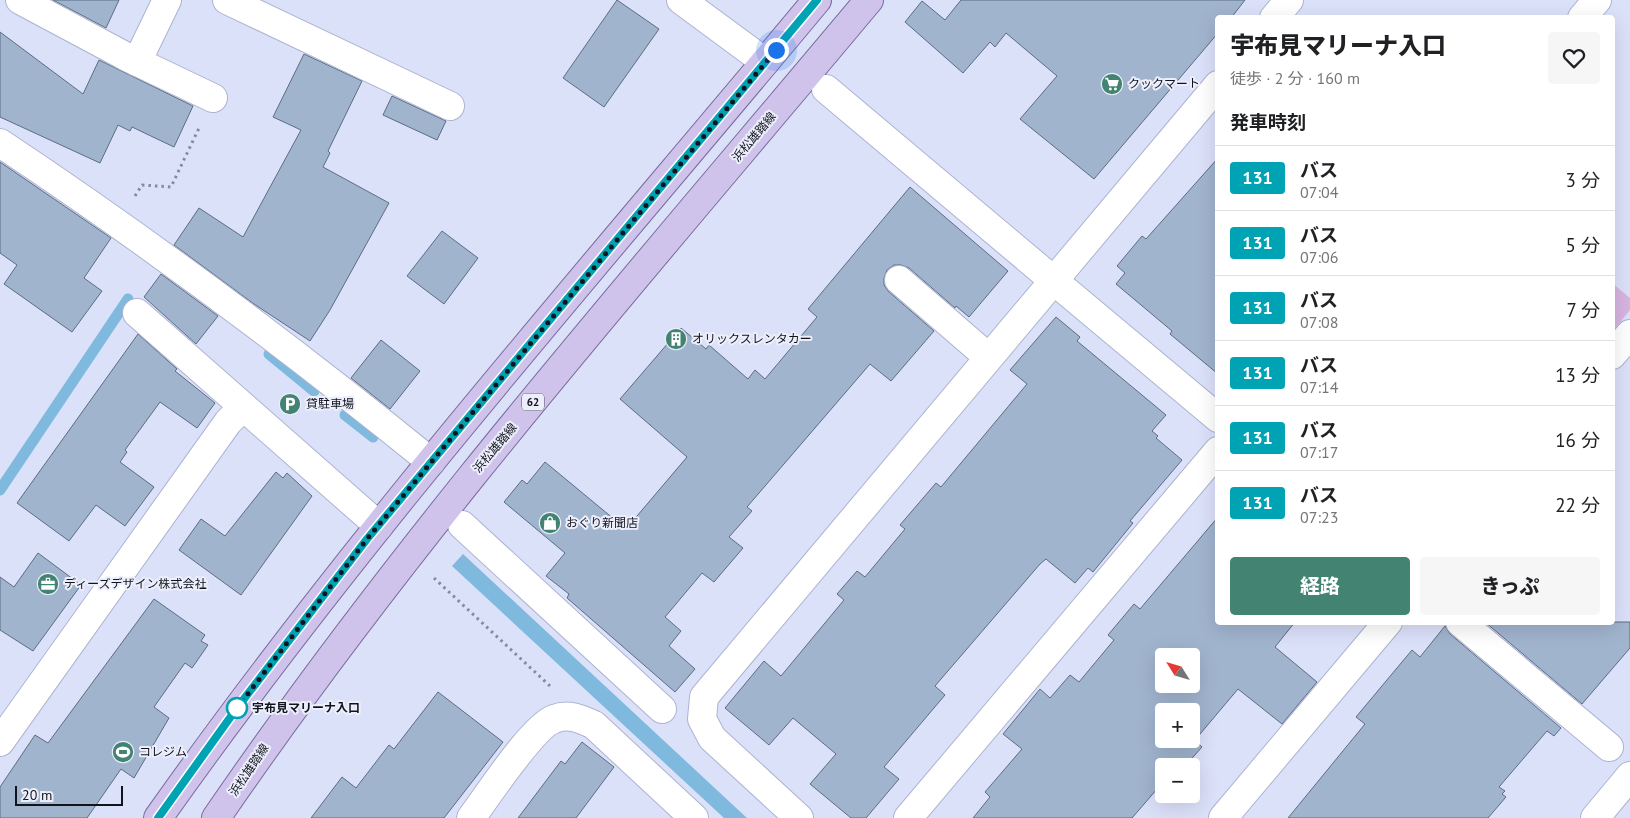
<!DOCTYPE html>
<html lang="ja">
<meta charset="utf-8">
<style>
:root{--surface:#fff;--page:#f6f6f6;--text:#202124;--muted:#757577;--line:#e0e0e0;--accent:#438372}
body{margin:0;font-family:"PT Sans","Noto Sans JP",sans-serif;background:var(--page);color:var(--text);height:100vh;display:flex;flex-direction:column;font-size:19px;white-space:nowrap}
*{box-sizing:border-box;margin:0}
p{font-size:16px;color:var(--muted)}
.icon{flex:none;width:28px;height:28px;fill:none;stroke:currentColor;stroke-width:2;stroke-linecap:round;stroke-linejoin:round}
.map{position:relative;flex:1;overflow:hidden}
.panel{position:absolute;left:1215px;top:15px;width:400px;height:610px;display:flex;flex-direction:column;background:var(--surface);border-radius:5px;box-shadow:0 5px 20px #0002}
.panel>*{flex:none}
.badge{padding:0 10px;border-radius:4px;font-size:18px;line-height:32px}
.needle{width:32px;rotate:307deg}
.controls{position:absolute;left:1155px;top:648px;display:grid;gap:10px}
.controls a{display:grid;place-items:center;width:45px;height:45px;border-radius:5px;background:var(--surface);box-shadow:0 5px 20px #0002;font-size:25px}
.scale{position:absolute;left:15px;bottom:12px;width:108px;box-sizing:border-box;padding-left:5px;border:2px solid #11131d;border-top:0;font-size:14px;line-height:18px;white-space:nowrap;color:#11131d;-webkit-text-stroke:4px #eceffb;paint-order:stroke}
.you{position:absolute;width:25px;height:25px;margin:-12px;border:4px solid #fff;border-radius:50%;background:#1a73e8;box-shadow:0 0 0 8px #1a73e833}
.map>.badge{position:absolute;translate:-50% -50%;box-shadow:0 0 0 2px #fff}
h2{padding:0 15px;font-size:19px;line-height:45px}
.round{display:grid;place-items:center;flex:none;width:52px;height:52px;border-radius:5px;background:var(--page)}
.overview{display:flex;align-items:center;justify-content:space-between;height:85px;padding:0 15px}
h1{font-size:24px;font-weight:800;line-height:38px}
.primary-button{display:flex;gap:10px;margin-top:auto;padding:10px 15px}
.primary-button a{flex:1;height:58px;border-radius:5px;background:var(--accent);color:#fff;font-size:20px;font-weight:800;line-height:58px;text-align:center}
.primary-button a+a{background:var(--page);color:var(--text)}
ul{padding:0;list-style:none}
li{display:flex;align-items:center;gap:15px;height:65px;padding:0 15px;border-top:1px solid var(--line)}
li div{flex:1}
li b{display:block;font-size:19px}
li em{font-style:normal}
li .badge{min-width:55px;font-weight:700;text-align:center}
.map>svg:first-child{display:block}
.green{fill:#d7b4e1}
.water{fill:#7fbade}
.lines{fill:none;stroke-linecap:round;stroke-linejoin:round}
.stream{stroke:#7fbade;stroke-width:11}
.building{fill:#a1b4ce;stroke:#5b6c83;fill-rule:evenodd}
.pedestrian-casing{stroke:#adb3d0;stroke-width:30}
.minor-casing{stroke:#adb3d0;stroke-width:30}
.tertiary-casing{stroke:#adb3d0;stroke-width:30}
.primary-casing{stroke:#786b9b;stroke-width:30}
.path{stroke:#868a9d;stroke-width:3;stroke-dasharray:2.5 4;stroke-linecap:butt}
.pedestrian{stroke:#fff;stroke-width:28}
.minor{stroke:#fff;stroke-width:28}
.tertiary{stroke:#fff;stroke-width:28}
.primary{stroke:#cfc3ec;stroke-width:28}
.line-casing{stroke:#fff;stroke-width:11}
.line{stroke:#00a3b4;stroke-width:8}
.walk{stroke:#11131d;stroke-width:5;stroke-dasharray:0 9}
.stop-dot{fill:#fff;stroke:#00a3b4;stroke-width:2.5}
.labels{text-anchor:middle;stroke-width:4;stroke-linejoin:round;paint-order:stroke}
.shield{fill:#eceffb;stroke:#535560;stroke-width:1}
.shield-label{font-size:11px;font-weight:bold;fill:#11131d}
.poi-label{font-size:12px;fill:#11131d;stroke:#eceffb;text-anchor:start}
.street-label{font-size:12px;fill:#11131d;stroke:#eceffb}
.stop-label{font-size:12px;font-weight:bold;fill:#11131d;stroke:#eceffb;text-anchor:start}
</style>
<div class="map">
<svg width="1630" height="818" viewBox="0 0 1630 818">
<rect width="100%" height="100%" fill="#dce1fa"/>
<polygon class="green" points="1612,283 1630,298 1630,310 1613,331"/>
<polygon class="water" points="463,554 747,818 724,818 452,566"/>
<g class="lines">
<g class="stream">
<polyline points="269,354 314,391"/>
<polyline points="345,415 373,437"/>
<polyline points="0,490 128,299"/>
</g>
</g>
<g class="building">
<polygon points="53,0 119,0 106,28"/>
<polygon points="617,0 659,29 604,107 563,78"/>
<polygon points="961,0 1245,0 1231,18 1218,18 1218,33 1094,179 1020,119 1057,76 1006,33 995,47 990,42 963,73 905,22 922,1 945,20"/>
<polygon points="0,32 83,94 99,60 193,106 174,147 132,127 130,131 118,125 100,163 0,117"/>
<polygon points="304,54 362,81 328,151 330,153 323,167 389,203 330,310 310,341 254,304 174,245 199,208 243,237 301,130 273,117"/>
<polygon points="392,96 446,121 437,140 383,115"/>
<polygon points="1218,158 1218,374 1170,334 1172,331 1116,284 1125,273 1117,266 1142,236 1146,239"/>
<polygon points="0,162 111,238 84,278 102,291 72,332 4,284 17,265 0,253"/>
<polygon points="910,187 1008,271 969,317 956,306 955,308 909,268 901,265 894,265 887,270 884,278 884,285 888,291 934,331 891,381 870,364 747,507 752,511 729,537 743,548 714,582 702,573 665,617 681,631 669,646 695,669 675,692 567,598 569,594 546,576 565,553 504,502 522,480 527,484 545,462 626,529 687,457 620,399 681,328 706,349 709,345 748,379 755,370 765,379 817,317 808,309"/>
<polygon points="442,231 478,258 444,304 407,276"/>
<polygon points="161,274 218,316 196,344 144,297"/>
<polygon points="1056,317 1080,337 1077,341 1166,415 1152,431 1158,436 1156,438 1182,460 1130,521 1133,523 1093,572 1088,568 1075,583 1046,559 1040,564 935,686 945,695 884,767 899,779 866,818 851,818 810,784 836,754 793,718 769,745 725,708 764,661 781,676 844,600 837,594 857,571 865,577 905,529 900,525 936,483 941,487 1027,384 1010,370"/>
<polygon points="138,334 177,369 175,371 215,403 197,428 160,402 125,450 127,452 120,462 154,487 125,526 96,505 69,541 17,503"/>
<polygon points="381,340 420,371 390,409 351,378"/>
<polygon points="276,472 283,478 287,473 312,496 241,595 179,550 201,519 225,536"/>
<path d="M1218 517V622H1295L1275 647 1317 682 1282 724 1238 689 1195 740 1202 747 1185 766H1164V781L1132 818H973L990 797 985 792 1022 749 1003 734 1040 689 1050 698 1070 675 1079 682 1114 640 1108 635 1134 604 1140 609ZM1164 656H1191V684H1164ZM1164 711H1191V739H1164Z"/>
<polygon points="38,553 81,585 33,651 0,630 0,577 14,587"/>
<polygon points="154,599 205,635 201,641 208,645 192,668 185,663 154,707 169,718 134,778 121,769 87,818 0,818 0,787 35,735 48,743"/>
<polygon points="1485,622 1630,622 1630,648 1582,704"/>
<polygon points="1445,626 1450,634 1561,728 1554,736 1547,731 1499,787 1505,791 1502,794 1506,797 1488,818 1288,818 1365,724 1356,717 1412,650 1420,657"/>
<polygon points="438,692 503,742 444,818 311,818 342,777 356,788 389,745 394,749"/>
<polygon points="582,742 614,767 576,818 518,818 561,761 565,764"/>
</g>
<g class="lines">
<g class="pedestrian-casing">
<g id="pedestrian">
<polyline points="826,89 1053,280"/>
<polyline points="462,525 662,709"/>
<polyline points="1460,622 1609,747"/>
</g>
</g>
<g class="minor-casing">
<g id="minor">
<polyline points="20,0 125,56 213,98"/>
<polyline points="227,0 450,106"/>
<polyline points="681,0 765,62"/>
<polyline points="1274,18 1289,0"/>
<polyline points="1582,18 1597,0"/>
<polyline points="137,62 167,0"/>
<path d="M0 143C149 242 292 349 431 462"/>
<polyline points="899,280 988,357"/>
<polyline points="1053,280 1218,418"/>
<polyline points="137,313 379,526"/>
<polyline points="1612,355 1630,334"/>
<polyline points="0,742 228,422 243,407"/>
<path d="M471 818C487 797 532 727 554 719 569 713 581 719 594 725L694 818"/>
<polyline points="799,818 712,738 702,719 704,697 1218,85"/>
<polyline points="908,818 1218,451"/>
<polyline points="1223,818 1388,622"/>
</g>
</g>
<g class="tertiary-casing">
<polyline id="tertiary" points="1595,818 1630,776"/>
</g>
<g class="primary-casing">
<g id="primary">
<path d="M158 818C360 532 593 269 817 0"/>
<path d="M216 818C413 530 645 268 869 0"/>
</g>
</g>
<g class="path">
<polyline points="135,196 142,185 171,187 200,126"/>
<polyline points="434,578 550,686"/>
</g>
<use href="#pedestrian" class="pedestrian"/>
<use href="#minor" class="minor"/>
<use href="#tertiary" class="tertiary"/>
<use href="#primary" class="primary"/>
</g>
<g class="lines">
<g class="line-casing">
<polyline id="line" points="158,818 237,708 367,539 817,0"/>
</g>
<use href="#line" class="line"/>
<polyline class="walk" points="237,708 367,539 776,50"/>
</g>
<defs>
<g id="supermarket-disc" transform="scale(1.125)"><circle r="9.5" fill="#438372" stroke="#eceffb"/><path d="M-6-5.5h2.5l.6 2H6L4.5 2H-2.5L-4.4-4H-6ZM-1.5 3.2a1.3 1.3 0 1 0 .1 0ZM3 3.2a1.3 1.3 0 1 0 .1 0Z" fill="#fff"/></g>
<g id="building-disc" transform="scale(1.125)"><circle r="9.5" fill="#438372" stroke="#eceffb"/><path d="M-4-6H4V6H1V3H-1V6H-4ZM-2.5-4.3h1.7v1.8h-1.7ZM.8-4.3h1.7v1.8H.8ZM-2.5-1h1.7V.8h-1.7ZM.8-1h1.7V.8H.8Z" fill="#fff"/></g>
<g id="parking-disc" transform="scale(1.125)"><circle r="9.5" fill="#438372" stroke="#eceffb"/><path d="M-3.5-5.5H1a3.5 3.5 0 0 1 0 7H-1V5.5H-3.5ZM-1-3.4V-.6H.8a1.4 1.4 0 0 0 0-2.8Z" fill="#fff"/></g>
<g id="shop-disc" transform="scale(1.125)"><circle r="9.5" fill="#438372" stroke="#eceffb"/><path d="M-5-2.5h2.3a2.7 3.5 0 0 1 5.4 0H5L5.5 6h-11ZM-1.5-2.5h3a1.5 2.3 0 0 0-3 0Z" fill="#fff"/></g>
<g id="office-disc" transform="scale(1.125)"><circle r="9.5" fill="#438372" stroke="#eceffb"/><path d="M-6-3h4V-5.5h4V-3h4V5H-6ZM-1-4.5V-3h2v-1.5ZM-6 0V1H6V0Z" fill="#fff"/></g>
<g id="stadium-disc" transform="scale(1.125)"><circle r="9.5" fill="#438372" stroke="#eceffb"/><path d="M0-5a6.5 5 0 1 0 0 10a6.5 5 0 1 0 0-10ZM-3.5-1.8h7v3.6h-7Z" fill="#fff"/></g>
</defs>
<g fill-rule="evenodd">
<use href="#supermarket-disc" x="1112" y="84"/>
<use href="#building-disc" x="676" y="339"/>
<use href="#parking-disc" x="290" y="404"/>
<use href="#shop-disc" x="550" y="523"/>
<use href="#office-disc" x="48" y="584"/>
<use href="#stadium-disc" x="123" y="752"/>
</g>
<circle class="stop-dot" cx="237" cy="708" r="10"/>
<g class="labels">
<rect class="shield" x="522" y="393.5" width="22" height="17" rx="4"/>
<g class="shield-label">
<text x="533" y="406">62</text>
</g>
<g class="poi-label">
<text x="1128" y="88">クックマート</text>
<text x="692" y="343">オリックスレンタカー</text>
<text x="306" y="408">貸駐車場</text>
<text x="566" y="527">おぐり新聞店</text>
<text x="64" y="588">ディーズデザイン株式会社</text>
<text x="139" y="756">コレジム</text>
</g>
<g class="street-label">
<text transform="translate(754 137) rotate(-50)" y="4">浜松雄踏線</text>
<text transform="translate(495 448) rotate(-50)" y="4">浜松雄踏線</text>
<text transform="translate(249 770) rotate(-56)" y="4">浜松雄踏線</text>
</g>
<g class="stop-label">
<text x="252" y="712">宇布見マリーナ入口</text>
</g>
</g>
</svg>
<div class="controls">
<a><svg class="needle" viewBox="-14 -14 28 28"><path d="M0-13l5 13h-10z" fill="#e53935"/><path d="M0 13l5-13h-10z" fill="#757577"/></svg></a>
<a>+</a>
<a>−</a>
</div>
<div class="scale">20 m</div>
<div class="you" style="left:776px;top:50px"></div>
<section class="panel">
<div class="overview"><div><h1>宇布見マリーナ入口</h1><p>徒歩 · 2 分 · 160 m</p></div><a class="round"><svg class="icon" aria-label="heart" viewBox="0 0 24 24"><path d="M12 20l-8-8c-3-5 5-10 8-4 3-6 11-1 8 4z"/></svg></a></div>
<h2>発車時刻</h2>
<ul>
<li><span class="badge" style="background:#00a3b4;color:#fff">131</span><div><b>バス</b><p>07:04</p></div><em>3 分</em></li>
<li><span class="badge" style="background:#00a3b4;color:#fff">131</span><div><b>バス</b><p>07:06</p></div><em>5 分</em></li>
<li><span class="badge" style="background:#00a3b4;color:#fff">131</span><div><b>バス</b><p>07:08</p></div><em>7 分</em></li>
<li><span class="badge" style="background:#00a3b4;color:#fff">131</span><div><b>バス</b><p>07:14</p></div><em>13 分</em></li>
<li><span class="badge" style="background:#00a3b4;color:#fff">131</span><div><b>バス</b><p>07:17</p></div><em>16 分</em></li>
<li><span class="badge" style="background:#00a3b4;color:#fff">131</span><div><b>バス</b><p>07:23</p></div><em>22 分</em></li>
</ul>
<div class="primary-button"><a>経路</a><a>きっぷ</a></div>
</section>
</div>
